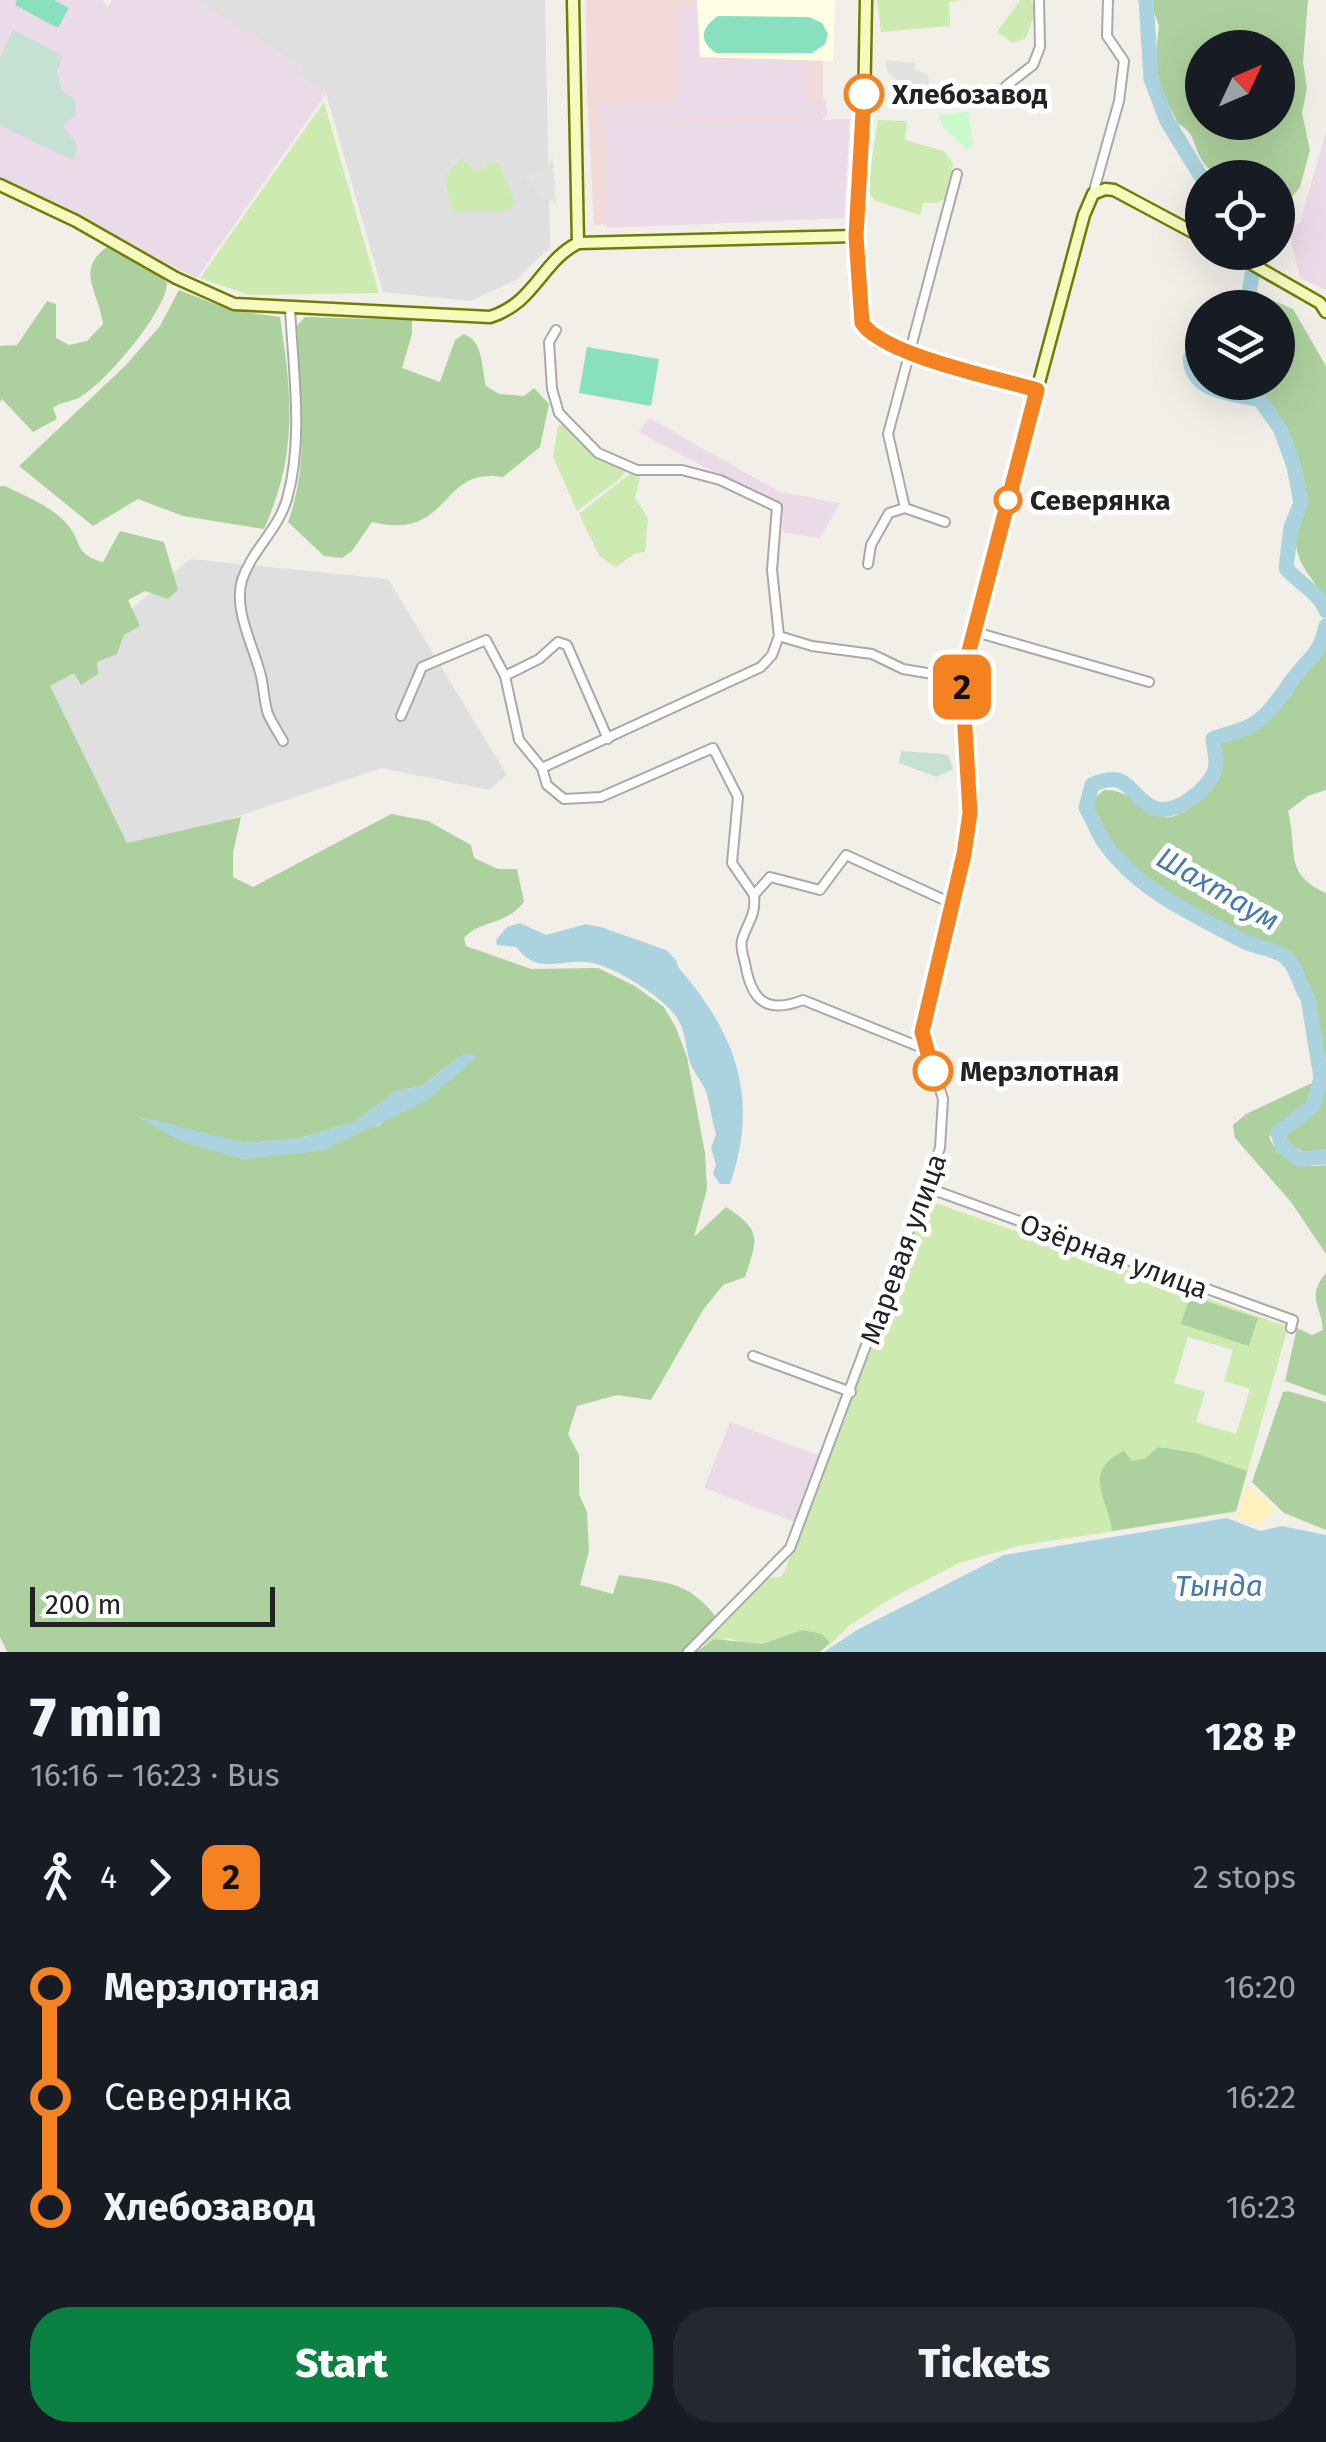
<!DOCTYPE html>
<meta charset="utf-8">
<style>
:root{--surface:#171b24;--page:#242831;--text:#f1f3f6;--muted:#9ea1a6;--accent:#0b8043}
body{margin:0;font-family:"Fira Sans",sans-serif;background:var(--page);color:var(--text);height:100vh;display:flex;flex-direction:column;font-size:38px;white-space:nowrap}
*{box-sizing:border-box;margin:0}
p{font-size:32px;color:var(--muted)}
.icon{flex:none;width:55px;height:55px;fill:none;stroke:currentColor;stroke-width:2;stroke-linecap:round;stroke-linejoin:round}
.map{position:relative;height:1652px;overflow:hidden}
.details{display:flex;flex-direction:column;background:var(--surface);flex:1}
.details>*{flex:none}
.badge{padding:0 20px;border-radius:15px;font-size:35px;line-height:65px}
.needle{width:65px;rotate:46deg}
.tools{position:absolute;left:1185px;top:30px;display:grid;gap:20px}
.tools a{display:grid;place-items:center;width:110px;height:110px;border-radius:50%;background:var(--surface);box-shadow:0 10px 40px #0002;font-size:50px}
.scale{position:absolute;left:30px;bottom:25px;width:245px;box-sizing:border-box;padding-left:10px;border:5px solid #222;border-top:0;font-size:28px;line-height:35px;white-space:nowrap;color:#222;-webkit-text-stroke:8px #fff;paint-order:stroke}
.map>.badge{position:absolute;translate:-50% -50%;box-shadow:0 0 0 5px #fff}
.legs{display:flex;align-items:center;gap:15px;height:110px;padding:0 30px;font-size:32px}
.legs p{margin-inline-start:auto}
.summary{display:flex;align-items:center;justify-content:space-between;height:170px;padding:0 30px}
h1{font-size:55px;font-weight:800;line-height:75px}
.cta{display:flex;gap:20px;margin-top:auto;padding:20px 30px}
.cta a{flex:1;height:115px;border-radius:40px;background:var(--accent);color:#fff;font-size:40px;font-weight:800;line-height:115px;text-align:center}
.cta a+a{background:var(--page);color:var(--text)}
ul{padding:0 30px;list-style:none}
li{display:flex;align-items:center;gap:35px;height:110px;font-size:38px}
li i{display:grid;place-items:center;width:15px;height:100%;margin:0 12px;background:currentColor}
li i::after{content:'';width:25px;height:25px;margin:-12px;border:8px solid;border-radius:50%;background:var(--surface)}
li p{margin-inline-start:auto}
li:first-child i{background:linear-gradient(#0000 50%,currentColor 0)}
li:last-child i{background:linear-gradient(currentColor 50%,#0000 0)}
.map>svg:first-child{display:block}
.residential{fill:#e0dfdf}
.commercial{fill:#f2dad9}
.industrial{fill:#ebdbe8}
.education{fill:#ffffe5}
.grass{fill:#cdebb0;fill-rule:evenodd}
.forest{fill:#add19e;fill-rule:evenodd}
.wetland{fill:#c6e0d4}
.sand{fill:#fff1ba}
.park{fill:#c8facc}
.pitch{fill:#88e0be}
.parking{fill:#e2e2e2}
.water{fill:#aad3df}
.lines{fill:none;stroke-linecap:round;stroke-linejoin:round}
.river{stroke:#aad3df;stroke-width:15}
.street-casing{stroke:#a9a9a9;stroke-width:12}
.secondary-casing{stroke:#707d05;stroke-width:15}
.street{stroke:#fff;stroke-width:8}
.secondary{stroke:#f7fabf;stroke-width:10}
.line-1-casing{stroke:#fff;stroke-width:22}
.line-1{stroke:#f58220;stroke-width:15}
.stop-1-dot{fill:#fff;stroke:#f58220;stroke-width:5}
.labels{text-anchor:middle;stroke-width:10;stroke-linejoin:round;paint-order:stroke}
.stop-label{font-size:28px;font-weight:bold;fill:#222;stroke:#fff;text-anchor:start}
.street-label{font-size:28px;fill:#222;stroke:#fff}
.water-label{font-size:30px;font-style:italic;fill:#4a7aab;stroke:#fff}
</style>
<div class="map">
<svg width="1326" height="1652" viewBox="0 0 1326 1652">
<rect width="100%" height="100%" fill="#f2efe9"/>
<g class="residential">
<polygon points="175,0 545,0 550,247 516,280 470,301 383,292 326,94"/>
<polygon points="190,559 388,579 507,775 489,790 382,768 101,862 38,688"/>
</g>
<polygon class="commercial" points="586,0 823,0 823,219 594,225 587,95"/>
<g class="industrial">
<polygon points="0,0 102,0 108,6 112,0 198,0 303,67 298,76 326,94 197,278 0,183"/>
<polygon points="696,8 698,60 804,62 804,99 826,100 827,117 601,123 599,105 676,104 678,9"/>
<polygon points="850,119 844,218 607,228 604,125"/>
<polygon points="1326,131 1326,290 1300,278 1290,238 1294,227 1300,223"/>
<polygon points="649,418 780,492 840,503 820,538 783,532 782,509 639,432"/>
<polygon points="730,1422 820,1456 795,1522 704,1488"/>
</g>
<polygon class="education" points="697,0 835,0 833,61 700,57"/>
<g class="grass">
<polygon points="877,0 964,0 949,2 950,26 881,32"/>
<polygon points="1020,0 1031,0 1037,7 1026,38 1013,43 997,32"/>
<polygon points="324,102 379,293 249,295 200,278"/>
<polygon points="878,120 907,121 905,140 944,151 953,164 946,197 938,203 923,203 920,215 876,201 867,192"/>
<polygon points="462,158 473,170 481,170 492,162 499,163 515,204 504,212 452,212 445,177"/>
<polygon points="564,424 591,451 626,469 621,478 577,511 553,457 558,426"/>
<polygon points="631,473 641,473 635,498 648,518 645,552 634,554 616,567 600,557 579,514"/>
<path d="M927 1200 1288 1327 1236 1512 1018 1546 959 1563 890 1599 850 1625 822 1652 830 1643 802 1630 762 1644H745L729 1638 701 1646 693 1652 759 1586 769 1578 781 1577 785 1570ZM1188 1337 1233 1350 1224 1381 1250 1389 1236 1434 1196 1422 1205 1392 1174 1383ZM1146 1458 1112 1531 1109 1508 1132 1461Z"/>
</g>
<g class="forest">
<path d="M1149 0H1308L1303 62 1307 88 1302 113 1310 150 1300 187 1280 212 1278 214V178L1217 177C1211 171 1204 165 1200 157 1193 143 1194 131 1178 124L1159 84 1156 52 1159 25ZM1202 48H1278V122H1202Z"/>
<path d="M107 247 161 277 167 283C166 312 106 381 82 396 73 402 62 401 53 408L57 419 33 432 2 399 0 402V346L17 345 47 301 56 304V338L69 345 87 341 103 324C98 289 75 271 107 247Z"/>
<path d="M179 290 230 310 280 317C292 397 298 453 264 529L183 516 138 499 93 526 19 466 125 366 160 326Z"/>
<path d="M1258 294 1293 309 1326 366V598C1314 581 1299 567 1296 545 1293 529 1301 523 1305 509 1313 479 1281 399 1250 388 1241 384 1230 386 1220 383L1278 382V308L1251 307Z"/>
<path d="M305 317 412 320V334L402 368 440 382 455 340 464 334C484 342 481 366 486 386L499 394 524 396 534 388 549 404 540 447 503 477C451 469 452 511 413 523 399 527 385 525 372 522L352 551 342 558 324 556 288 522C311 460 299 393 295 328Z"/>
<path d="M0 486H5C25 496 53 507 67 524 83 542 73 554 103 562L120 531 164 542 178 590 168 599 145 591 128 600 140 626 124 635 117 654 97 662 98 674 81 685 74 673 50 686 127 843 241 817 233 853V877L253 887 391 814 428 821 471 845 474 858 498 869H517L524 902C505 926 480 920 464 938L466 946 531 969 598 968 635 986 664 1007 676 1028 687 1057 705 1153 707 1189 694 1237 726 1207C762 1230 758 1239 745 1277L723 1285 703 1310 651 1400 617 1395 577 1406 568 1434 579 1455V1494L587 1512 589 1551 580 1585 613 1594 619 1575C665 1583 686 1579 716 1617L684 1652H7L0 1637ZM464 1053 379 1125 242 1159 142 1119 244 1143 297 1139 355 1122 396 1091 422 1086Z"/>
<path d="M1326 641V790L1308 796 1288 811C1298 851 1283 874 1326 893V1061C1317 1025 1315 989 1292 959 1282 946 1265 944 1251 938 1199 917 1098 862 1092 800L1104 790C1149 789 1152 850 1204 793 1218 777 1224 764 1219 743L1259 727 1291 695 1299 680 1317 662Z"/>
<path d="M1326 1080V1150C1309 1156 1296 1152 1285 1137L1295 1121 1318 1107Z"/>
<path d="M1316 1081 1307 1105 1288 1117 1269 1137C1279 1161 1302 1169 1326 1165V1254L1291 1202 1235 1138 1233 1125 1246 1114Z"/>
<path d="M1326 1273V1396L1285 1381 1297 1328 1312 1335 1323 1330C1321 1304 1306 1297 1326 1273Z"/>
<polygon points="1190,1296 1258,1318 1249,1346 1181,1324"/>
<polygon points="1288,1391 1326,1402 1326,1530 1284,1513 1252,1482 1283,1392"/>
<path d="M1158 1447 1195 1453 1247 1471 1236 1511 1112 1531C1108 1499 1081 1471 1124 1451L1132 1461 1146 1458Z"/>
<polygon points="802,1630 822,1634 830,1643 820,1652 696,1652 714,1639 762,1644"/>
</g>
<g class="wetland">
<polygon points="13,30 62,55 57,73 62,91 75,99 76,117 66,121 63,126 78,146 74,161 0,125 0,58"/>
<polygon points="901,751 943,754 949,756 953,769 937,777 899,763"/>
</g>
<polygon class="sand" points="1246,1488 1255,1491 1274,1508 1259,1526 1237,1518"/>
<polygon class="park" points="969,112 973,145 967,150 942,126 939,115"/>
<g class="pitch">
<polygon points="17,0 54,0 69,8 58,28 15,5"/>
<path d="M718 16 809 17 822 23 828 34 825 44 812 53H716C697 40 702 27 718 16Z"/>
<polygon points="587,347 659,359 651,406 579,393"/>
</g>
<g class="parking">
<polygon points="886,60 915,63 915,70 928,74 931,103 925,103 887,72"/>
<polygon points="553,158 556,202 541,198 525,176 542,173"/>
</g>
<g class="water">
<path d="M520 923 546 935 586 924 601 927 666 950 676 960 678 967C736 1033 760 1099 730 1184H720L713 1174 716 1165 711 1148 716 1134C711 1119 710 1102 705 1089 701 1080 693 1072 690 1062 685 1048 686 1031 677 1018 665 998 610 963 586 962 556 960 538 975 516 947L497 945 496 940 507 927Z"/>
<polygon points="464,1053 478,1056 425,1102 322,1151 242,1159 182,1142 137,1116 244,1143 297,1139 355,1122 396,1091 422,1086"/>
<polygon points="1227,1518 1260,1531 1282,1526 1326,1535 1326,1652 824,1652 857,1630 1004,1555"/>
</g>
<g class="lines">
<g class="river">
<polyline points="1146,0 1151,79 1167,121 1202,178"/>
<polyline points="1243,308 1248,299 1256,252"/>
<path d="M1202 345 1190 358C1192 393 1232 393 1260 400L1280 428 1294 466 1301 503 1291 527 1286 568C1298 583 1320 593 1326 611"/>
<path d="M1326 626C1319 657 1309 657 1293 679 1281 695 1269 716 1250 726 1239 732 1225 734 1213 739 1214 750 1218 760 1215 770 1208 790 1173 818 1152 807 1128 795 1129 768 1092 785L1086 808C1093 819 1097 832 1104 842 1138 891 1193 914 1243 941 1257 948 1275 948 1286 958 1298 968 1299 986 1308 998L1321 1078 1313 1106 1278 1133 1282 1146 1298 1159 1326 1157"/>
</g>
<g class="street-casing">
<g id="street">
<polyline points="1006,86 1033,65 1040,47 1039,0"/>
<polyline points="1093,194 1119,101 1124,61 1107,36 1108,0"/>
<polyline points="945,522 905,508 888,434 957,174"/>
<polyline points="868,564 871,545 889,513 905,508"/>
<polyline points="972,631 1149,682"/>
<polyline points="779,636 812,646 872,654 903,669 962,679"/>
<polyline points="505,676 539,659 558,642 567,645 608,739"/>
<polyline points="401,716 422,667 486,640 505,676 519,740 542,768 761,667 772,655 779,636 772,570 777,507 720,480 682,470 637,470 598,453 559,413 552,389 549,342 556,330"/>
<path d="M283 741C278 732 272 723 268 714 264 702 264 689 261 676 254 647 233 610 242 580 252 550 278 530 287 499 304 439 293 370 290 308"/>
<polyline points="542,768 547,785 564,799 601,797 713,748 738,797 732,863 754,895 770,877 820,890 846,855 951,903"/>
<path d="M754 895C756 917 748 920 742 940 740 947 743 955 745 963 751 999 765 1015 803 1000L925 1049"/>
<polyline points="928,1188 1293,1320 1291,1328"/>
<polyline points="753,1356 851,1392"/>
<polyline points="688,1652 790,1548 940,1148 943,1099 922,1032 964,854 970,813 962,679 1037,390"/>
</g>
</g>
<g class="secondary-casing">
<g id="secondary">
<polyline points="573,0 578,243"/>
<polyline points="866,0 864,112 856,236 861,323 879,342 1037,390 1084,215 1093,194 1105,189 1114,190 1202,237"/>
<path d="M0 185 76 221 176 278 234 304 490 317C535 303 541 262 578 243L856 236"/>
<polyline points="1231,252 1320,303 1326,312"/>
</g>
</g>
<use href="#street" class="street"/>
<use href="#secondary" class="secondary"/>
</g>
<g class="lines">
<g class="line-1-casing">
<path id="line-1" d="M864 94 856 236 862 323C883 355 996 378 1037 390L962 678 970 813 964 854 922 1032 933 1071"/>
</g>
<use href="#line-1" class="line-1"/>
</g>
<g class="stop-1-dot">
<circle cx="864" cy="94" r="18"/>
<circle cx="1008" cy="500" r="12"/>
<circle cx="933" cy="1071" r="18"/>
</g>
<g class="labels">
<g class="stop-label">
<text x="892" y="104">Хлебозавод</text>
<text x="1030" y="510">Северянка</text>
<text x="960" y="1081">Мерзлотная</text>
</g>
<g class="street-label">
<text transform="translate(903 1249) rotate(-70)" y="10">Маревая улица</text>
<text transform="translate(1114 1256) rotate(20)" y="10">Озёрная улица</text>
</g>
<g class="water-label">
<text transform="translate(1218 889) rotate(30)" y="10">Шахтаум</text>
<text x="1219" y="1596">Тында</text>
</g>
</g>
</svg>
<div class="tools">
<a><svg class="needle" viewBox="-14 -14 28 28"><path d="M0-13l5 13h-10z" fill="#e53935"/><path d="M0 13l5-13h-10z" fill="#9ea1a6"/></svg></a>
<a><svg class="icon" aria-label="locate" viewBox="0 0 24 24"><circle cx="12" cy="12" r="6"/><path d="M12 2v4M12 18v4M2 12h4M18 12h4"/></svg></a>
<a><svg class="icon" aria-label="layers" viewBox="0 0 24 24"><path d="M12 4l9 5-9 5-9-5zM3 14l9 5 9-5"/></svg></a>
</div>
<div class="scale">200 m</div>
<b class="badge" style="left:962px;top:687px;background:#f58220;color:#111">2</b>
</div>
<section class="details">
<div class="summary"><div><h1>7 min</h1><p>16:16 – 16:23 · Bus</p></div><b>128 ₽</b></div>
<div class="legs"><svg class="icon" aria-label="walk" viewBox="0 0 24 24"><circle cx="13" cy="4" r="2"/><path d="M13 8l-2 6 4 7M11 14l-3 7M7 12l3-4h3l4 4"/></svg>4<svg class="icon" aria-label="forward" viewBox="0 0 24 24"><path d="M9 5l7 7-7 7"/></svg><b class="badge" style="background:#f58220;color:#111">2</b><p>2 stops</p></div>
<ul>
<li><i style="color:#f58220"></i><b>Мерзлотная</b><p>16:20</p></li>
<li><i style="color:#f58220"></i><span>Северянка</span><p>16:22</p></li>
<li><i style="color:#f58220"></i><b>Хлебозавод</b><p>16:23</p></li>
</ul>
<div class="cta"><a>Start</a><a>Tickets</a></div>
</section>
